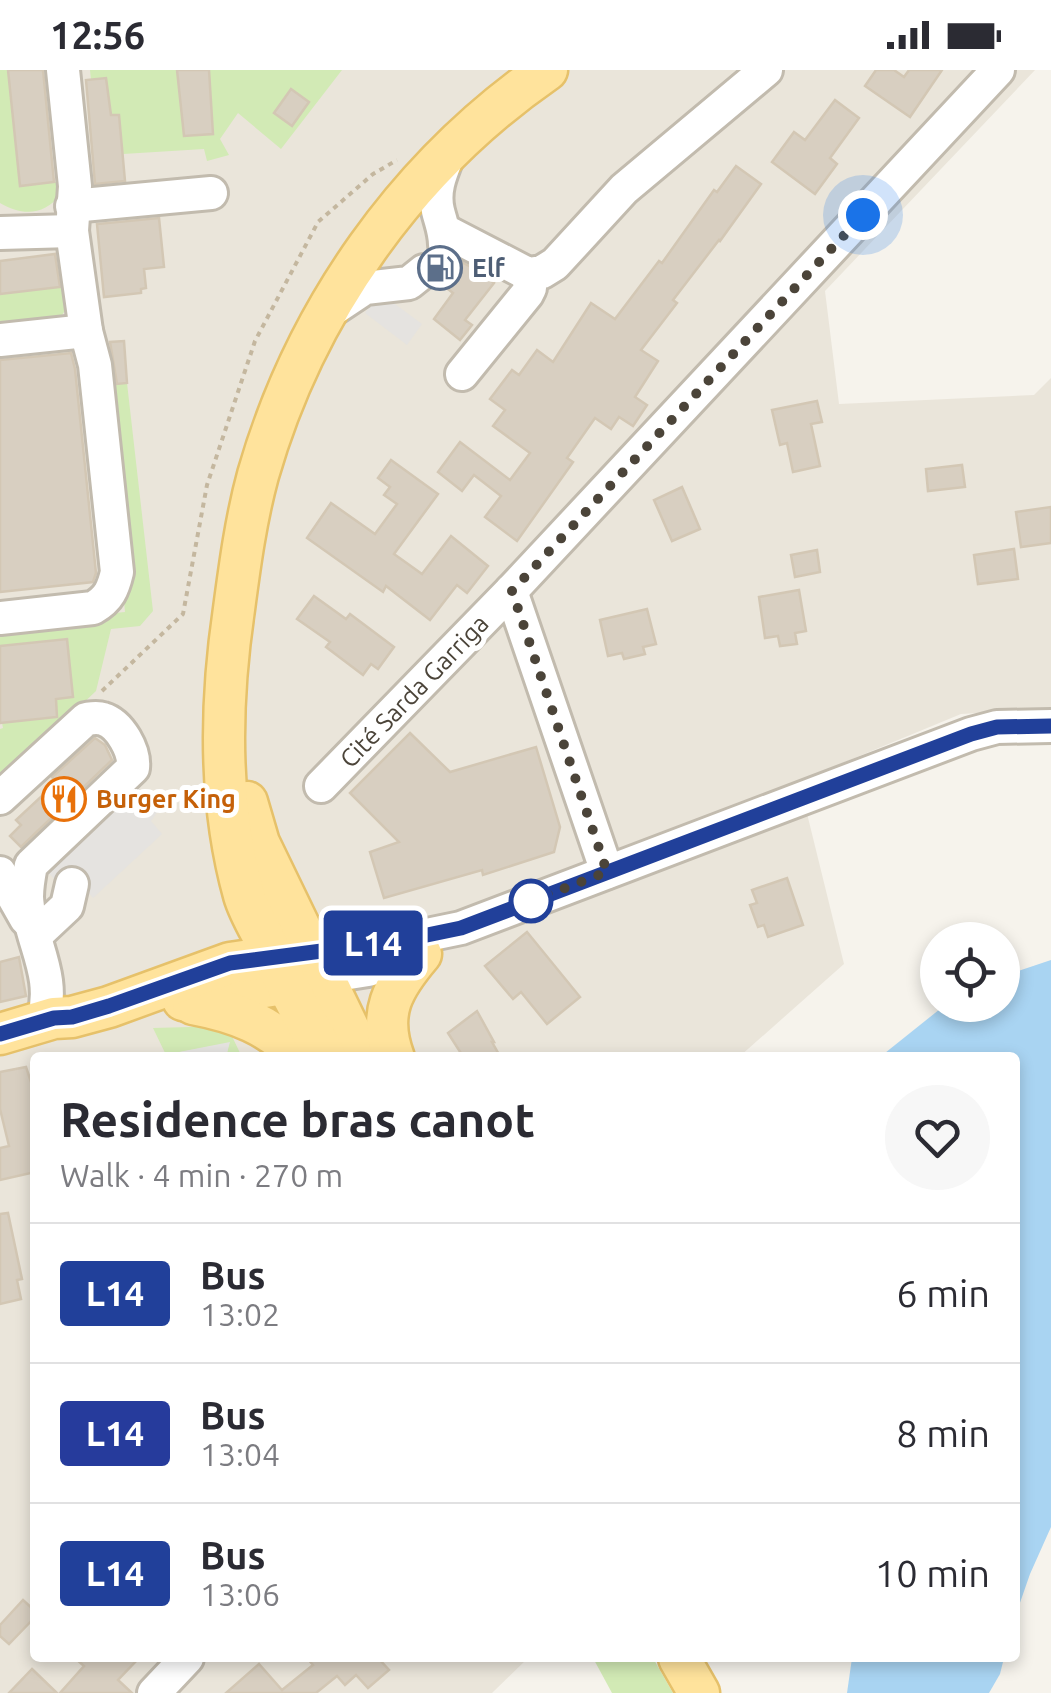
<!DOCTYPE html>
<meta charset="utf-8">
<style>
:root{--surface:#fff;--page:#f7f7f7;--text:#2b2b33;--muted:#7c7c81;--line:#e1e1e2}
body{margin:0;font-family:Ubuntu,sans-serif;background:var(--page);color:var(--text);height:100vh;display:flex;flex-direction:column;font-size:38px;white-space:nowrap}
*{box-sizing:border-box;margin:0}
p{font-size:32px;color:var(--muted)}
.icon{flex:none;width:55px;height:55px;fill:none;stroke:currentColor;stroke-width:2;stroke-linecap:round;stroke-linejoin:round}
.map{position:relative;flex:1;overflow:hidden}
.panel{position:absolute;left:30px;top:982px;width:990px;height:610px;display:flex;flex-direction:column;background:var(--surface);border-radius:10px;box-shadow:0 5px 15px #0003}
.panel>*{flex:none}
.badge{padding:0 20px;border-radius:8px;font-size:35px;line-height:65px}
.controls{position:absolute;left:920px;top:852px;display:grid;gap:20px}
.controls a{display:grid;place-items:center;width:100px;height:100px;border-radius:50%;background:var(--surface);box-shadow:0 5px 15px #0003;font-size:50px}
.you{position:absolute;width:50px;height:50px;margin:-25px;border:8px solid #fff;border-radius:50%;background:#1a73e8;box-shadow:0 0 0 15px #1a73e833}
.map>.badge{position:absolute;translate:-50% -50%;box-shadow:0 0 0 5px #fff}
.round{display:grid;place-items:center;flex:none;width:105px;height:105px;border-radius:52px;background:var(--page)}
.summary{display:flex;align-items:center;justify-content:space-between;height:170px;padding:0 30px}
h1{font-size:48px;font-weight:600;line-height:75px}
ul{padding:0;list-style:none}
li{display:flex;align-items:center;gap:30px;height:140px;padding:0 30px;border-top:2px solid var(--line)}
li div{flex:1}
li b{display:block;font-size:38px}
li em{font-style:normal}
li .badge{min-width:110px;font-weight:700;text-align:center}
.status{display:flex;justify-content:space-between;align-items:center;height:70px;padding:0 50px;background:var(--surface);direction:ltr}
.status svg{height:28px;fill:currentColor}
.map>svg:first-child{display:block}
.residential{fill:#eae5da}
.green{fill:#d2eab5}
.parking{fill:#e5e3e0}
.water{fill:#a9d4f2}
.building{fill:#d8cfc1;stroke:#d3c7b4;stroke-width:2.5}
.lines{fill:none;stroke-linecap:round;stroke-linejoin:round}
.minor-casing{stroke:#c2bbae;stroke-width:38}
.major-casing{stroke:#e6c16a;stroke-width:45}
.path{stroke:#c4b79f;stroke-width:4;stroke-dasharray:5 5;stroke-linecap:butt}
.minor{stroke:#fff;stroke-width:32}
.major{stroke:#ffe39c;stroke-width:40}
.line-casing{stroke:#fff;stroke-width:22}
.line{stroke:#21409a;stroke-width:15}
.walk{stroke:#4b4439;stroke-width:10;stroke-dasharray:0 18}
.stop-dot{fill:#fff;stroke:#21409a;stroke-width:5}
.labels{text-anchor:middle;stroke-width:10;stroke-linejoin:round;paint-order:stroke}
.service-label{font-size:25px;font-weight:bold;fill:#4e5e75;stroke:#fff;text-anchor:start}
.street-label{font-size:25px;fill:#4b4439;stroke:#fff}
.food-label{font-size:25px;font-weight:bold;fill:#c56008;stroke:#fff;text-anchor:start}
</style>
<div class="status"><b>12:56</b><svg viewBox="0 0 49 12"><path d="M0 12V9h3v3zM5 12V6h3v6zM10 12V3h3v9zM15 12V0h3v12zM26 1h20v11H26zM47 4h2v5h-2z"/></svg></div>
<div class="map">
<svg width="1051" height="1623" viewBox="0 0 1051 1623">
<rect width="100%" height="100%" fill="#f6f3ec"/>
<polygon class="residential" points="0,0 1035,0 825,221 839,334 1034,325 1051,308 1051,639 961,644 799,711 844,894 739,987 35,988 35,1588 528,1588 492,1623 0,1623"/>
<g class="green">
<path d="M0 0H8L21 116 56 112 61 116V124C44 146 22 146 0 133Z"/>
<polygon points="90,0 177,0 185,66 213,64 209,0 342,0 281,79 238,43 220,69 229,85 207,91 204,79 123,84 119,45 98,46 106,8 91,10"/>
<polygon points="65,216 66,239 60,248 0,259 0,224"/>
<polygon points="127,313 153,541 140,556 111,559 96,621 0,712 0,659 3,658 2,653 57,646 56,629 0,576 0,554 125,542 104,315"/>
<polygon points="227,956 241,985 226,987 229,973 175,983 174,987 167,987 153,958"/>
<polygon points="593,1588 653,1588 673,1623 612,1623"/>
</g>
<g class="parking">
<polygon points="380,223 422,254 407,275 365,243"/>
<polygon points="137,717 158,741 151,751 162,764 93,828 82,815 57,812 46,800"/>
<polygon points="230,972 226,987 174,987 174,983"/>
</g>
<g class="water">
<polygon points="1051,890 1051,1457 1030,1504 1015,1547 1015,988 880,987 945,935 1002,935 1003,906"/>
<polygon points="852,1588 1004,1588 1000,1604 989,1623 847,1623"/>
</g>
<g class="building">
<polygon points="8,0 43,0 54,112 20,116"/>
<polygon points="177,0 209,0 213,64 184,66"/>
<polygon points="876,0 894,0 904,7 909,0 942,0 910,47 865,16"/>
<polygon points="106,8 111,45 119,45 125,111 95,114 86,10"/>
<polygon points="291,19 309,32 292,56 274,43"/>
<polygon points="835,30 859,48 830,88 837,94 815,124 772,92 794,62 805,70"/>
<polygon points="736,96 761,114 720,171 719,170 673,230 677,233 641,280 658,291 635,327 647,335 633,356 619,347 611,359 595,348 567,388 573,392 517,471 485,447 501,426 474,405 462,421 438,402 460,372 510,410 530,383 493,356 505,340 490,329 512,300 519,305 537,280 553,292 591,233 615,249 659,191 662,193 714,120 717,122"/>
<polygon points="159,148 164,197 144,199 146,218 141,219 141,223 104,227 97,154"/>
<polygon points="55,184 60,217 0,224 0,191"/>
<polygon points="458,190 478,201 494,213 465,250 472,255 460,270 434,249 453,223 440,213 443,207 442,194"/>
<polygon points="124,271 127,313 117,314 110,272"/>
<polygon points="71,283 75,299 96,503 93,512 0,522 0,290"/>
<polygon points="817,331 822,352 811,354 820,396 793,402 787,373 780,375 772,340"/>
<polygon points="391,390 438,424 394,484 422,504 451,466 488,496 467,523 457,515 430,550 386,516 383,522 307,468 331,433 375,464 397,434 384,425 390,417 378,408"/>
<polygon points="962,395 965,417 928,421 926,399"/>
<polygon points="682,417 700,459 672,471 654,430"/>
<polygon points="1051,437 1051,473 1021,477 1016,442"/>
<polygon points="1014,479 1018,509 978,514 974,485"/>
<polygon points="817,480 820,502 795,507 791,485"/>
<polygon points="799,520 806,561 795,563 797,574 780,576 778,566 765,568 759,527"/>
<polygon points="314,526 346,549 350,544 394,577 378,599 371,594 363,605 326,577 330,572 297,549"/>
<polygon points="647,539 656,574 643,577 645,584 624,589 622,583 608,586 600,550"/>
<polygon points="67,569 73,627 56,629 57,647 0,653 0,576"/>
<polygon points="410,663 450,702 536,677 560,757 554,782 483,805 482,800 384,828 370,782 399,772 350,723"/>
<polygon points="95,668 105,675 112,690 21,777 10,766 21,755 16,750 57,712 52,707"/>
<polygon points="787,808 803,855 768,867 764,855 758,857 750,835 757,833 752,820"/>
<polygon points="527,862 580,927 547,954 521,922 513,929 485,896"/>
<polygon points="19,887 26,926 0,932 0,892"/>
<polygon points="477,941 494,972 492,972 501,988 464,988 448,963"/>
<polygon points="26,997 31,1012 35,1011 35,1102 0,1110 0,1078 9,1076 0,1039 0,1002"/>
<polygon points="8,1143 22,1209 17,1210 21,1229 0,1234 0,1144"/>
<polygon points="23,1530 35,1541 35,1547 9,1574 0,1566 0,1555"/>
<polygon points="75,1588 139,1588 118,1610 132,1623 60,1623 84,1596"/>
<polygon points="307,1588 378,1588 389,1600 368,1618 356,1605 345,1615 337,1606 316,1623 226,1623 259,1594 282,1620 313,1595"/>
<polygon points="32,1599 57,1623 9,1623"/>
</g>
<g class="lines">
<g class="minor-casing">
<g id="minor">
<polyline points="72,136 211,123"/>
<polyline points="445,161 528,204 542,202 555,194 624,119 766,0"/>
<polyline points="0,163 72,161"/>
<path d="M445 175C445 162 441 153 438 141 433 120 441 103 449 83"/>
<polyline points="329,242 365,218 409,213 424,201"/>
<polyline points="0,270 86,261"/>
<polyline points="462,304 527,224 530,218 528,204"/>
<polyline points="511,521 607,802"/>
<path d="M0 548 93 538C109 529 113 519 117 502L95 295 86 261 72 161 75 116 63 0"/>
<polyline points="321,716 511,521 998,0"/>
<path d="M0 728 86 649C93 648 97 647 103 649 120 654 135 681 133 698L31 795C29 805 27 816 27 827 29 872 57 903 43 951"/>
<polyline points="0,803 26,849"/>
<polyline points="35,866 67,836 72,814"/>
<polyline points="311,881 398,871 461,858 971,664 997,657 1051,656"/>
<polyline points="324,907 368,900 423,882"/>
<polyline points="154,1623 187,1588"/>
</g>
</g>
<g class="major-casing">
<g id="major">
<polyline points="247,732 259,773 363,988"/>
<polyline points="183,930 308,910"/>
<path d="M193 934C236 942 271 955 301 988"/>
<polyline points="0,964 54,948 72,947 109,937 230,893 298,883"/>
<path d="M326 988C304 947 282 908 263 866 256 853 248 839 244 825 218 732 220 634 234 539 240 494 246 449 258 405 305 241 407 97 547 0"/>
<path d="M394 988C377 943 393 917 421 884"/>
<polyline points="679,1588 699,1623"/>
</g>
</g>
<polyline class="path" points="102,621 183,544 207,415 255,271 318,152 373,104 397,90"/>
<use href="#minor" class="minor"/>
<use href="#major" class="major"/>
</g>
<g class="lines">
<g class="line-casing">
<polyline id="line" points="0,964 54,948 72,947 109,936 230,893 398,871 461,858 971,664 997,657 1051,656"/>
</g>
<use href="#line" class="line"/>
<polyline class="walk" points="531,831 607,802 512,521 863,145"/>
</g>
<defs>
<g id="fuel-ring" transform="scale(2.25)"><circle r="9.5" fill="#fff" stroke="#5c6f8a" stroke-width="1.5"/><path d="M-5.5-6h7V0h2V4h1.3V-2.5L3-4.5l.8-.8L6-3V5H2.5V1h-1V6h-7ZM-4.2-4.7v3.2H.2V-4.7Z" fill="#5c6f8a"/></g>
<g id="restaurant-ring" transform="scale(2.25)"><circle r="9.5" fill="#fff" stroke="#e8710a" stroke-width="1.5"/><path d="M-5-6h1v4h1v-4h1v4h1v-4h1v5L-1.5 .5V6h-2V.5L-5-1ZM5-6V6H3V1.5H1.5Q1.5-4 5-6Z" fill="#e8710a"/></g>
</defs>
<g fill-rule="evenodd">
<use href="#fuel-ring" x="440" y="198"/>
<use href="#restaurant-ring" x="64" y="729"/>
</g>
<circle class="stop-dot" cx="531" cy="831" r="20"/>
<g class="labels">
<g class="service-label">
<text x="472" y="207">Elf</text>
</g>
<g class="street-label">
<text transform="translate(414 621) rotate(-46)" y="9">Cité Sarda Garriga</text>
</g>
<g class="food-label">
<text x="96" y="738">Burger King</text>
</g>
</g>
</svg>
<div class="controls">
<a><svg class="icon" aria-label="locate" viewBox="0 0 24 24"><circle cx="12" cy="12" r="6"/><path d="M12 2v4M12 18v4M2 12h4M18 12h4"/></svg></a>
</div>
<div class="you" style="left:863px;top:145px"></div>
<b class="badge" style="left:373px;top:873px;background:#21409a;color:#fff">L14</b>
<section class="panel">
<div class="summary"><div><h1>Residence bras canot</h1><p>Walk · 4 min · 270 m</p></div><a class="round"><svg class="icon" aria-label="heart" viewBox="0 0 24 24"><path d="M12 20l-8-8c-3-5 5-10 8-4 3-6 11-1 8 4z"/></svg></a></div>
<ul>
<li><span class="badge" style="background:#21409a;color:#fff">L14</span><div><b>Bus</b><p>13:02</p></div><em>6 min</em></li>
<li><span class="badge" style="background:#263b9c;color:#fff">L14</span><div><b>Bus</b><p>13:04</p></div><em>8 min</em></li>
<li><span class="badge" style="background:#21409a;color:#fff">L14</span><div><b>Bus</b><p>13:06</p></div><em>10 min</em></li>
</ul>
</section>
</div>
